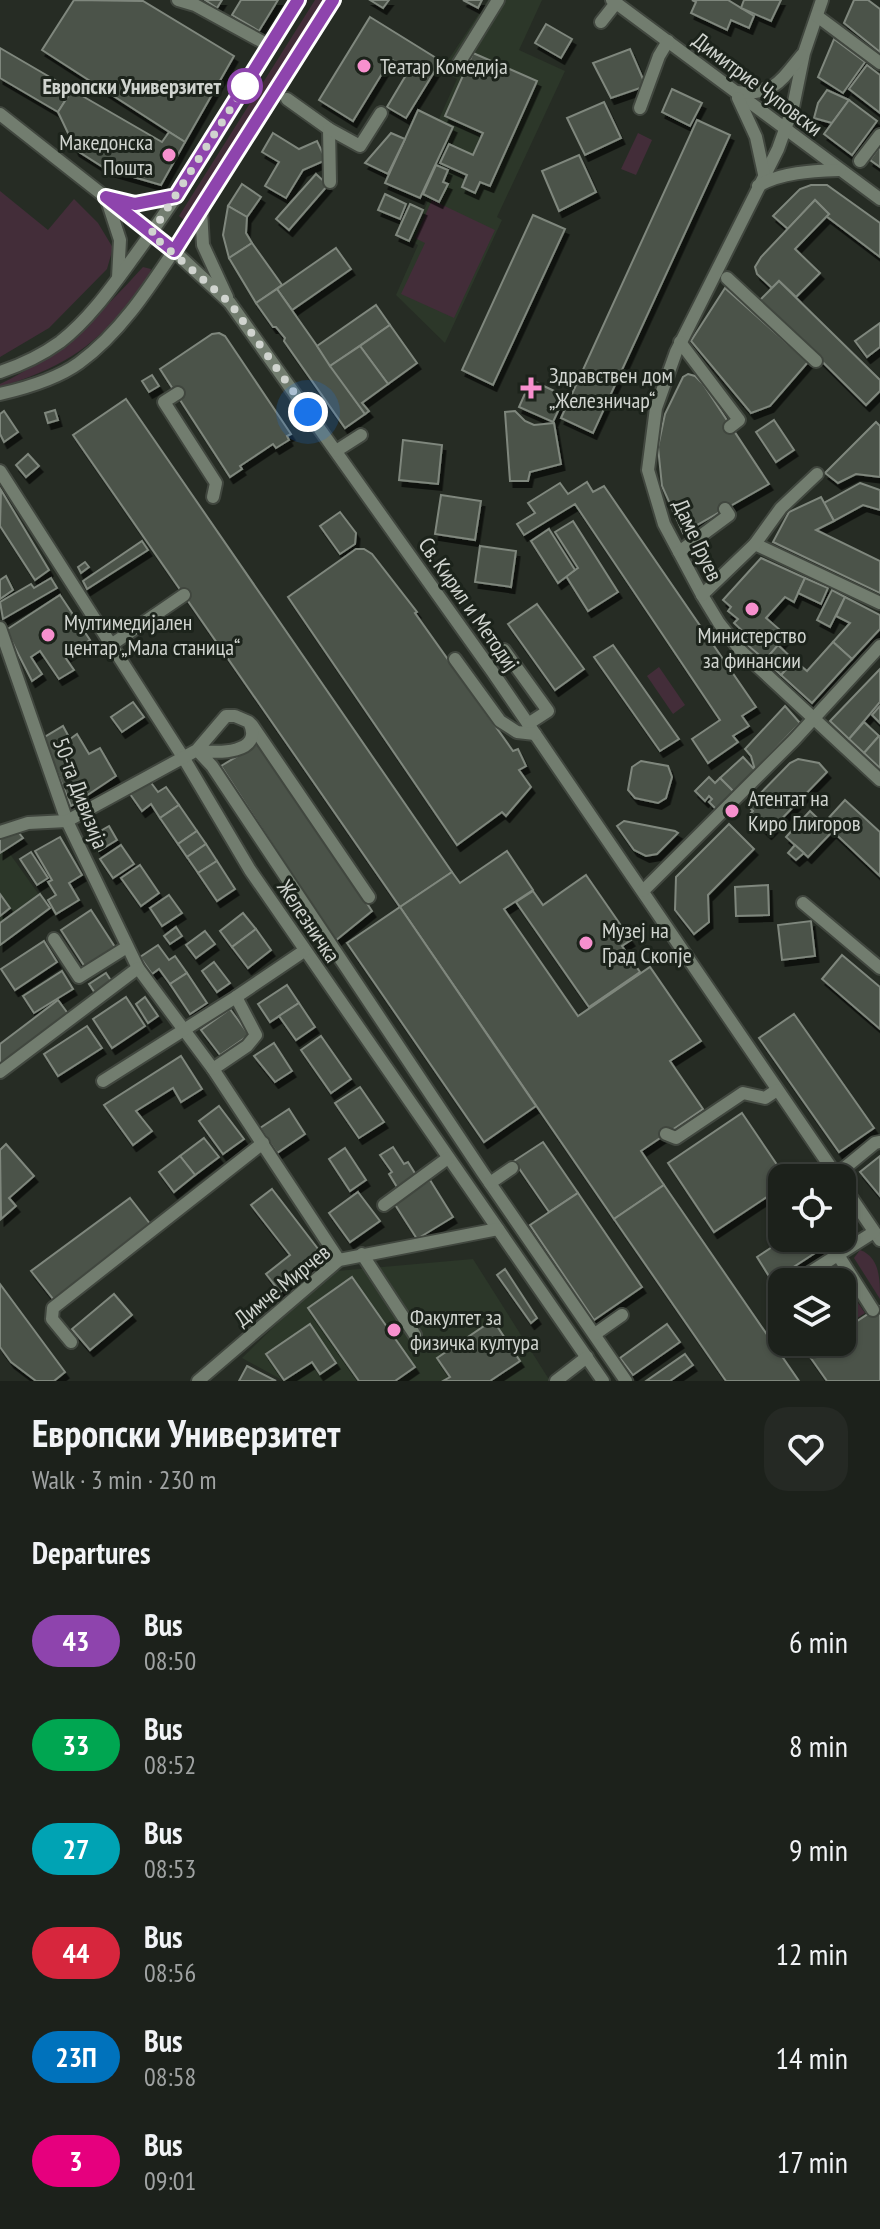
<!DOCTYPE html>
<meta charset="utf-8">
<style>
:root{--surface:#1c211b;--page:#252924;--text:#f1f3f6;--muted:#a0a3a3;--line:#3a3e3a}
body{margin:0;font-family:"PT Sans Narrow",sans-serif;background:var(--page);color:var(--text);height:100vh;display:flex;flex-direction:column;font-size:30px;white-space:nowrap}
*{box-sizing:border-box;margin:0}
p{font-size:26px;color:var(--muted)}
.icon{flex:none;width:44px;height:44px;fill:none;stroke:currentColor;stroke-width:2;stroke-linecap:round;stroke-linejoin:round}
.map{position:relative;height:1381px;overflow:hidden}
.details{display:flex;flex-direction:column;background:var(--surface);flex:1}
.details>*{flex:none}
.badge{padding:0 16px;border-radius:26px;font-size:28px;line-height:52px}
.tools{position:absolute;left:768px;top:1164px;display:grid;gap:16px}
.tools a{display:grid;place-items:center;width:88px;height:88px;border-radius:16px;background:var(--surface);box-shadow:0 2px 6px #0004,0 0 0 2px var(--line);font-size:40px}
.you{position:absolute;width:40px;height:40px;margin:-20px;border:6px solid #fff;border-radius:50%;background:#1a73e8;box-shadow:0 0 0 12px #1a73e833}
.map>.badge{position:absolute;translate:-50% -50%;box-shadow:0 0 0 4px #fff}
h2{padding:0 32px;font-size:30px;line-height:72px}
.round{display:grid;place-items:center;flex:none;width:84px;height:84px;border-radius:24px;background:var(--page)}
.overview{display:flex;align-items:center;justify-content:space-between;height:136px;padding:0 32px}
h1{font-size:38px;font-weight:600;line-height:60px}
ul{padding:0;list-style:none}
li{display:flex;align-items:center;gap:24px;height:104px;padding:0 32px}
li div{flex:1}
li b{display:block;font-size:30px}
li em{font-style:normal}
li .badge{min-width:88px;font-weight:700;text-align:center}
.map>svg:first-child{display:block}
.built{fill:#2c3729}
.green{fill:#432d39}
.building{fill:#4c534a;stroke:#7f877d;stroke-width:2;filter:url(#shadow)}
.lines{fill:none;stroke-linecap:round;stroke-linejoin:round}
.minor-casing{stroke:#41473f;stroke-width:16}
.minor{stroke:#727d6f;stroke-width:12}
.line-casing{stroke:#fff;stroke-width:18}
.line{stroke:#8e44ad;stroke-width:12}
.walk{stroke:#d0d4cf;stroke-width:8;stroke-dasharray:0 14.4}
.poi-dot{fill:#f790ce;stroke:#1c231b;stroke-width:3}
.stop-dot{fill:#fff;stroke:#8e44ad;stroke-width:4}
.labels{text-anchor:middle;stroke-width:6;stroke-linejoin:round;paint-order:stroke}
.poi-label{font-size:22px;fill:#d0d4cf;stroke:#1c231b;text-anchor:start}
.street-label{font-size:22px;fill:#d0d4cf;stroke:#1c231b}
.stop-label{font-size:22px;font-weight:bold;fill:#d0d4cf;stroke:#1c231b;text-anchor:end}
</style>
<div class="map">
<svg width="880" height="1381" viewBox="0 0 880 1381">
<defs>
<filter id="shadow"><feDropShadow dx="3.5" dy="6" stdDeviation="0" flood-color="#0009"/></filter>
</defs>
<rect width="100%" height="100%" fill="#262c24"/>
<g class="built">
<polygon points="488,0 542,0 519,50 565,71 497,217 502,220 445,343 396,295 418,245 410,241 429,199 422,195 453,126 439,119 457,79 441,71"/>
<polygon points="0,840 42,899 0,927"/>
<polygon points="473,1259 550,1381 284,1381 242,1358 299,1302 337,1271"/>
</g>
<g class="green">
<polygon points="315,0 323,0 184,220 179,216"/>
<polygon points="638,133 652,140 636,175 621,169"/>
<polygon points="0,191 48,230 74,199 98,223 113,248 107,269 49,328 0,357"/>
<polygon points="432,200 495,230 454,318 401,294 425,243 415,238"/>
<path d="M143 267 151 269C149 282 137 295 128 305 89 351 58 369 0 387V384C58 357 101 313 143 267Z"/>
<polygon points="659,667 685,705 673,714 647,676"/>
<path d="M860 1250C880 1257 880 1280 880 1299L854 1258Z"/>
<polygon points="837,1273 865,1313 842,1328 842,1282 824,1282"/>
</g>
<g class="building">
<polygon points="74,0 143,1 234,56 185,142 42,50"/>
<polygon points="205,0 222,0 217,8"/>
<polygon points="241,0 278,0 259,31 232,15"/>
<polygon points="370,0 389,0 383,8"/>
<polygon points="463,0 482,0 478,8"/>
<polygon points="692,0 728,0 754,16 749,28 731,20 727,30 691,13 696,2"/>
<polygon points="744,0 781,0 771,21 741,8"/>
<polygon points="854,0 868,0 880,9 880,52 844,23"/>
<polygon points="370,17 441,61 406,118 387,107 409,70 391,59 353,121 319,100"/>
<polygon points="546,24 572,39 561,58 535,43"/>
<polygon points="834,39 865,62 843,93 818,77"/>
<polygon points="0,48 72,90 58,112 0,78"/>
<polygon points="630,49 646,86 611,98 593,63"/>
<polygon points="473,53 537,81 490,186 480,182 475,193 462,187 467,175 440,163 449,144 473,155 483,133 445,116"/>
<polygon points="867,65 880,75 880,113 849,89"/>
<polygon points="672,89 702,103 690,126 662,112"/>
<polygon points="72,90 162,142 169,132 185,142 161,185 106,169 76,150 58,112"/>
<polygon points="827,90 849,100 832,123 814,118 818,103"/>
<polygon points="849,100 877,121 852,155 824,134"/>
<polygon points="604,102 621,138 585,155 567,118"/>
<polygon points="418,110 453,127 420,198 385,183"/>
<polygon points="697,120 730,135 593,433 561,418"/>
<polygon points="273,133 299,149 317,141 326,160 303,170 286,198 265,186 279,162 262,152"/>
<polygon points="391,133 405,139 388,174 365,163"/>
<polygon points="880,146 880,167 870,160"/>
<polygon points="579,155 596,192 559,211 542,171"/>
<polygon points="436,165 448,170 443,182 448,184 439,202 423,194"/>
<polygon points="316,174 328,185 289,230 276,219"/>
<polygon points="242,184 261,197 247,217 228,206"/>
<polygon points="811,185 827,185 880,223 880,257 826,216 829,214 815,200 788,229 773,216 800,189"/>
<polygon points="385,194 406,204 400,219 378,210"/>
<polygon points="815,200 829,214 795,249 820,273 796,297 779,281 772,288 757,274 755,267 761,257"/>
<polygon points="410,204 423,210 409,241 396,235"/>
<polygon points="228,206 247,217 246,233 252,243 229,258 223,235"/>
<polygon points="533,215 565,229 493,385 462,370"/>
<polygon points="252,243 282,285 256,303 229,258"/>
<polygon points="336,248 351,269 292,310 277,289"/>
<polygon points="779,281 880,380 880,391 866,405 760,300"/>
<polygon points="725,288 808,362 770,406 751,413 691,341"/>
<polygon points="277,289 365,414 345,428 284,341 285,338 276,327 273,327 256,303"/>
<polygon points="376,305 390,325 330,366 317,346"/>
<polygon points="880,323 880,347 867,357 855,341"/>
<polygon points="390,325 417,363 388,384 360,346"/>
<polygon points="219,333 225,336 291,434 287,436 289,440 276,448 273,444 240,466 242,469 230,477 160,369 212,334"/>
<polygon points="360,346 388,384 362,403 369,411 365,414 330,366"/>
<polygon points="688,374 695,376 703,384 769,484 683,533 662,486 658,447 665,414 683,377"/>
<polygon points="152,375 159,386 149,392 142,381"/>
<polygon points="531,380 565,396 553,422 519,407"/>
<polygon points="126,399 452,872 400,907 73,435"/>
<polygon points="55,410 58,420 48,423 45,413"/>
<polygon points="4,411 18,432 4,442 0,434 0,414"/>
<polygon points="515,411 525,421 534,425 554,423 561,464 530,472 528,481 510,481 505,412"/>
<polygon points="774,420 794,450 776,462 756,432"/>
<polygon points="876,422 880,426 880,477 856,474 838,483 825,473"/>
<polygon points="403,440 442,445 438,484 399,480"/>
<polygon points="28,454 39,466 26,477 16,465"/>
<polygon points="587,482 593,492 604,486 756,707 742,716 749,726 733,736 738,742 708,763 692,739 720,720 575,504 524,535 517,524 535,513 528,503 560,483 568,494"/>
<polygon points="860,483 880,490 880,510 863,505 834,521 824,503"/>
<polygon points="1,490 49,570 35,580 0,526"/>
<polygon points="441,495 481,501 475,540 435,534"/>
<polygon points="821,497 834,521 816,530 880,561 880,593 773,542 789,512"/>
<polygon points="340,512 356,533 355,544 340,554 320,526"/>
<polygon points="573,521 618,592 588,611 566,576 578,568 555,532"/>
<polygon points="549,529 575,570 558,583 531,541"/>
<polygon points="142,541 148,550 87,589 83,581"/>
<polygon points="480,546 516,551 511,587 475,582"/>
<polygon points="356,549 364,549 372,554 417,612 415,613 513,751 518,749 526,766 519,770 531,787 506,816 502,812 457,845 288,597"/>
<polygon points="761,558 805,578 794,602 785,597 766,618 787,636 765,660 744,642 749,637 734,623 738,619 728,611 731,607 723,600"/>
<polygon points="85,562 89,567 81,573 78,567"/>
<polygon points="6,576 13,590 0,599 0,580"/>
<polygon points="51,578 57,588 3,619 0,602 31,584 34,588"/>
<polygon points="805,578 828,588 821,604 798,593"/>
<polygon points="832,590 845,597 830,627 817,620"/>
<polygon points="60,595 90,640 65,657 74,670 59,679 40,651 31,657 42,674 32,681 6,630"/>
<polygon points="845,597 880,615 880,629 852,659 833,642 850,623 836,616"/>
<polygon points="537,604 584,669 555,690 508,624"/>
<polygon points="833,642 852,659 812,703 781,675 794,660 807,671"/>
<polygon points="613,645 679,739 660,751 594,657"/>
<polygon points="778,645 794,660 781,675 765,660"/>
<polygon points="880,669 880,702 849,739 830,721"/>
<polygon points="133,702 144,717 122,732 111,717"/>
<polygon points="785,706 800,723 755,770 751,756 745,749"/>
<polygon points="880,706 880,723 872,715"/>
<polygon points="864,722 879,736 864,753 849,739"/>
<polygon points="63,726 70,739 77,734 89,754 100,748 116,776 71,806 43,738"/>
<polygon points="879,736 880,736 880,768 864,753"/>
<polygon points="261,742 372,911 335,941 221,766"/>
<polygon points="743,757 755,770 734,792 720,778"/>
<polygon points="798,759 819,763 827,772 768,833 749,815 753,811 748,806 790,763"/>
<polygon points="641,761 668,766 672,777 666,798 658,803 635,798 628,790 632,767"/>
<polygon points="709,777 715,783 720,778 734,792 716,809 709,802 712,799 709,796 705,801 695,791"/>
<polygon points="149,780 158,792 166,787 179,805 160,818 151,804 142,811 130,794"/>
<polygon points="845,800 880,832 880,876 824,823"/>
<polygon points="179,805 197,831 178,844 160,818"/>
<polygon points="810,811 832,832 808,857 786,837"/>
<polygon points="624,821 675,831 678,833 657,854 646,856 634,850 617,826"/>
<polygon points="729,824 754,849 708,895 709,922 694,934 675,910 676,877"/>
<polygon points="109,826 117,840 99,851 90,837"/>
<polygon points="15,828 23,838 0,853 0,839"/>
<polygon points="197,831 206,844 187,857 178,844"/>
<polygon points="60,837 82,875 69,883 79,900 56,914 48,900 56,895 48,882 52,880 35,851"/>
<polygon points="206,844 217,861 198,873 187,857"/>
<polygon points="121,845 134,864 113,878 100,859"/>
<polygon points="795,845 804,853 796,860 788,853"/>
<polygon points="507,851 533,890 504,909 578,1016 650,967 701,1041 670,1061 703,1109 641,1151 664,1185 614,1219 400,907 452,872 460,883"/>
<polygon points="31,852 48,878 37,885 20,859"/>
<polygon points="217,861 235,889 217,901 198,873"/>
<polygon points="140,865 159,893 141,906 121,878"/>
<polygon points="586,875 631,940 622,946 640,972 589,1007 516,902 533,891 543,905"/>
<polygon points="768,885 769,915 736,916 735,887"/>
<polygon points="0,894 10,908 0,916"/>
<polygon points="40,894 50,908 0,945 0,923"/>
<polygon points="169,895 182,913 162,926 150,908"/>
<polygon points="400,907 536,1106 484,1142 347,943"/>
<polygon points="91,910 115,947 85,967 61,930"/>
<polygon points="243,913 256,929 232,947 220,931"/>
<polygon points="811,921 815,956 782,960 778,925"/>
<polygon points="176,927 182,936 170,944 164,936"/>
<polygon points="256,929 271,950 248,968 232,947"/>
<polygon points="205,931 215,944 196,958 186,945"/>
<polygon points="44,941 57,962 15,990 1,969"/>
<polygon points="158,945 169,960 175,956 187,973 170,984 159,969 152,974 140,957"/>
<polygon points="842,955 880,987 880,1029 822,979"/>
<polygon points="214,962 230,983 217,992 202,971"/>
<polygon points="62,971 73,989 34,1013 23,996"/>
<polygon points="106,973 112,982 95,993 89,984"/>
<polygon points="187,973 207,1003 190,1014 170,984"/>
<polygon points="287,985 299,1003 270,1022 258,1004"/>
<polygon points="126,997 145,1026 112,1048 93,1019"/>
<polygon points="145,997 158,1016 148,1023 136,1004"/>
<polygon points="58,1000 69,1015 0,1066 0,1044"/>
<polygon points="299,1003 315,1027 296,1040 279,1016"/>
<polygon points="230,1009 249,1035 220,1055 201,1030"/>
<polygon points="794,1014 874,1128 839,1152 759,1038"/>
<polygon points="87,1026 102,1048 58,1076 44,1054"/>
<polygon points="321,1036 351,1079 331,1093 301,1050"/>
<polygon points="274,1043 292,1071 275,1082 254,1056"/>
<polygon points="181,1056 202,1089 181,1102 173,1088 136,1111 152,1131 133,1145 104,1105"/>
<polygon points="360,1087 384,1122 359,1138 335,1103"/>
<polygon points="219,1106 244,1139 223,1154 199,1121"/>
<polygon points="289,1109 305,1134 277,1153 260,1128"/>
<polygon points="742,1113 786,1178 782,1178 782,1187 714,1232 668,1163"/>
<polygon points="204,1138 219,1157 195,1175 180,1156"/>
<polygon points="543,1142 578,1193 549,1212 514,1161"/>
<polygon points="6,1144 34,1176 9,1198 16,1206 1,1219 0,1150"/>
<polygon points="393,1147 404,1164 408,1162 416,1175 397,1187 389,1174 392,1172 380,1155"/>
<polygon points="345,1148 366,1180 350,1191 329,1159"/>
<polygon points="180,1156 195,1175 174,1192 159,1172"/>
<polygon points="880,1156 880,1196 860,1172"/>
<polygon points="430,1180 453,1217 417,1239 394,1203"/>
<polygon points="664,1185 799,1381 726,1381 614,1219"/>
<polygon points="272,1189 325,1258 280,1292 266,1274 290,1255 251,1205"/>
<polygon points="358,1192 380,1221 350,1242 329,1213"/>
<polygon points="578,1193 642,1287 594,1320 530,1225"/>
<polygon points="130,1198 151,1225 54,1300 31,1271"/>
<polygon points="786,1238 829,1238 832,1242 772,1281 757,1257"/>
<polygon points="505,1269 537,1318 531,1323 497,1275"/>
<polygon points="352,1277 415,1367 395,1381 359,1381 308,1308"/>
<polygon points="0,1284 65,1372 54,1381 36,1381 11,1362 0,1347"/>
<polygon points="114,1294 132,1315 90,1350 72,1329"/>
<polygon points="880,1306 880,1381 827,1381 808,1354 826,1342 842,1342 842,1331"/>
<polygon points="493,1320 520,1361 490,1381 443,1381 450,1377 437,1358"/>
<polygon points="310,1324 336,1363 320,1374 312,1362 284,1380 266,1354"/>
<polygon points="667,1324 680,1342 633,1375 620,1358"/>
<polygon points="685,1354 693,1365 670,1381 646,1381"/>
<polygon points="247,1366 276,1381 239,1381"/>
</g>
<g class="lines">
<g class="minor-casing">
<g id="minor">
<polyline points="178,0 195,5 270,46"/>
<polyline points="612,0 880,199"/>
<polyline points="822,0 804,53 793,107 778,149 676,352 656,408 648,470 664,524 702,595 719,623 741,651 880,780"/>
<polyline points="817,16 880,63"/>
<polyline points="601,22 616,3"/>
<polyline points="459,63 498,0"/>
<path d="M736 92C773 96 780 82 802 55"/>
<polyline points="738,98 756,137 764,174"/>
<polyline points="287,99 329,129 330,182"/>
<polyline points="640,108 659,56 668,41"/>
<polyline points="0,114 174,251 230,303 492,671 838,1178"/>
<polyline points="329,129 360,146 381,113"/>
<polyline points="860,161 880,135"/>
<path d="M758 186C781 172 813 171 840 170"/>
<polyline points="106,197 120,240 118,278"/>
<polyline points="108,198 135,204 176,196"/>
<polyline points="201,210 203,245 227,297"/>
<polyline points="727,278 816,361"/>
<polyline points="680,342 739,420 730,427"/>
<path d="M0 372C21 365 42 355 60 342 90 319 114 284 136 254 195 173 246 85 298 0"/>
<polyline points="178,393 164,402 216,483 213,497"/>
<path d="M0 394C26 388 57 379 79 363 123 331 153 282 183 237 235 160 283 79 333 0"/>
<polyline points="336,451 361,435"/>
<polyline points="0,471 183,757 250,870 603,1381"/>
<polyline points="755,544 880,603"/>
<polyline points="679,552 729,515 725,509"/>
<polyline points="702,595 755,544 781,508 817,474"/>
<polyline points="0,628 67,821 138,968 213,1069 339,1260"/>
<polyline points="111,645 184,595"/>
<polyline points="504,650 548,711 528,724"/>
<polyline points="455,659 500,721 517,732 535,734"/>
<polyline points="252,725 369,897"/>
<path d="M0 832 28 823 67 821 197 750C216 754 265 754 249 722L235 716H226L197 750 212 766 483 1173 626 1381"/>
<polyline points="643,891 794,740 880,646"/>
<polyline points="803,903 880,968"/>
<polyline points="54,939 79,977 127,947"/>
<polyline points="213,1069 247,1046 256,1035 236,997"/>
<polyline points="0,1072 138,968"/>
<polyline points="103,1081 236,997 304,951"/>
<polyline points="666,1134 676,1138 743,1093 765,1098 777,1090"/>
<polyline points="836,1175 875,1143 880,1142"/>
<polyline points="490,1183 512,1168"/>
<polyline points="842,1184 880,1240"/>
<polyline points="384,1205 448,1158"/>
<polyline points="362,1254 415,1335"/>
<polyline points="838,1255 873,1310"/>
<polyline points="795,1282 874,1232"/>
<polyline points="782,1290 778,1293 782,1300"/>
<polyline points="595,1334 622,1315"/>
<polyline points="71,1342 52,1319 53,1308 263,1143"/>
<polyline points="807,1342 813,1351"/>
<polyline points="198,1381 339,1260 498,1229"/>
<polyline points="556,1381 587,1357"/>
</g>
</g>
<use href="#minor" class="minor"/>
</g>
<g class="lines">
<g class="line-casing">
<polyline id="line" points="298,0 176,196 135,204 106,197 174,251 333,0"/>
</g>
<use href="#line" class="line"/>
<polyline class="walk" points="245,86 151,234 230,303 308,412"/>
</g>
<g class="poi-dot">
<circle cx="364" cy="66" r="8"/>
<circle cx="169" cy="155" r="8"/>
<path d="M527 376h8v8h8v8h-8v8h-8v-8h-8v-8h8z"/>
<circle cx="752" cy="609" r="8"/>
<circle cx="48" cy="635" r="8"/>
<circle cx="732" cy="811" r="8"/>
<circle cx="586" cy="943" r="8"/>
<circle cx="394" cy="1330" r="8"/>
</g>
<circle class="stop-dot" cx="245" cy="86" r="16"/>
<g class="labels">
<g class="poi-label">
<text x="380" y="74">Театар Комедија</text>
<text x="153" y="150" text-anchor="end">Македонска<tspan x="153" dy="25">Пошта</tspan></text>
<text x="549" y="383">Здравствен дом<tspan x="549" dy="25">„Железничар“</tspan></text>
<text x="64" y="630">Мултимедијален<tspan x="64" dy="25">центар „Мала станица“</tspan></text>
<text x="752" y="643" text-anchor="middle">Министерство<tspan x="752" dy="25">за финансии</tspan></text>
<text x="748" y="806">Атентат на<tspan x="748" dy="25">Киро Глигоров</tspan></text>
<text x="602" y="938">Музеј на<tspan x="602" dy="25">Град Скопје</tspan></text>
<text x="410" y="1325">Факултет за<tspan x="410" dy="25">физичка култура</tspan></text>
</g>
<g class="street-label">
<text transform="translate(758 84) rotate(37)" y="8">Димитрие Чуповски</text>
<text transform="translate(698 540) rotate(65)" y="8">Даме Груев</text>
<text transform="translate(469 604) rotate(55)" y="8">Св. Кирил и Методиј</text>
<text transform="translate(81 793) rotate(69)" y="8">50-та Дивизија</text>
<text transform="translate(309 921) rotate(56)" y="8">Железничка</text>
<text transform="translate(282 1285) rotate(-39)" y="8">Димче Мирчев</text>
</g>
<g class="stop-label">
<text x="221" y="94">Европски Универзитет</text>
</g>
</g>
</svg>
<div class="tools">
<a><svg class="icon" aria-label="locate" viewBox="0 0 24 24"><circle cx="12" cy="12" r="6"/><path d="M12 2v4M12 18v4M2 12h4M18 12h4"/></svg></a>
<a><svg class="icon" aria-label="layers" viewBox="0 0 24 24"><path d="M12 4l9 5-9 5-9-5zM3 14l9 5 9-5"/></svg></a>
</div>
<div class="you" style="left:308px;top:412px"></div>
</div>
<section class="details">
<div class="overview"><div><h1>Европски Универзитет</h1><p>Walk · 3 min · 230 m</p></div><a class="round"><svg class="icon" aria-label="heart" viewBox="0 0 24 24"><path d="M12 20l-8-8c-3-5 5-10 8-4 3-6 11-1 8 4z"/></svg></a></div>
<h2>Departures</h2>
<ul>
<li><span class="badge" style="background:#8e44ad;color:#fff">43</span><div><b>Bus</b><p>08:50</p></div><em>6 min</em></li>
<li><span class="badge" style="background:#00a651;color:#fff">33</span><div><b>Bus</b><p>08:52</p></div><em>8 min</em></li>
<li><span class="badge" style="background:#00a3b4;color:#fff">27</span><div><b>Bus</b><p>08:53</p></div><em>9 min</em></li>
<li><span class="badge" style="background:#d7263d;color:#fff">44</span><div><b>Bus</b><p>08:56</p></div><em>12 min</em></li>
<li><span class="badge" style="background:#0072bc;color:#fff">23П</span><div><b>Bus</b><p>08:58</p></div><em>14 min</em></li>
<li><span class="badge" style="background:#e6007e;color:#fff">3</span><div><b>Bus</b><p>09:01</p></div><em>17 min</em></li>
</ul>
</section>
